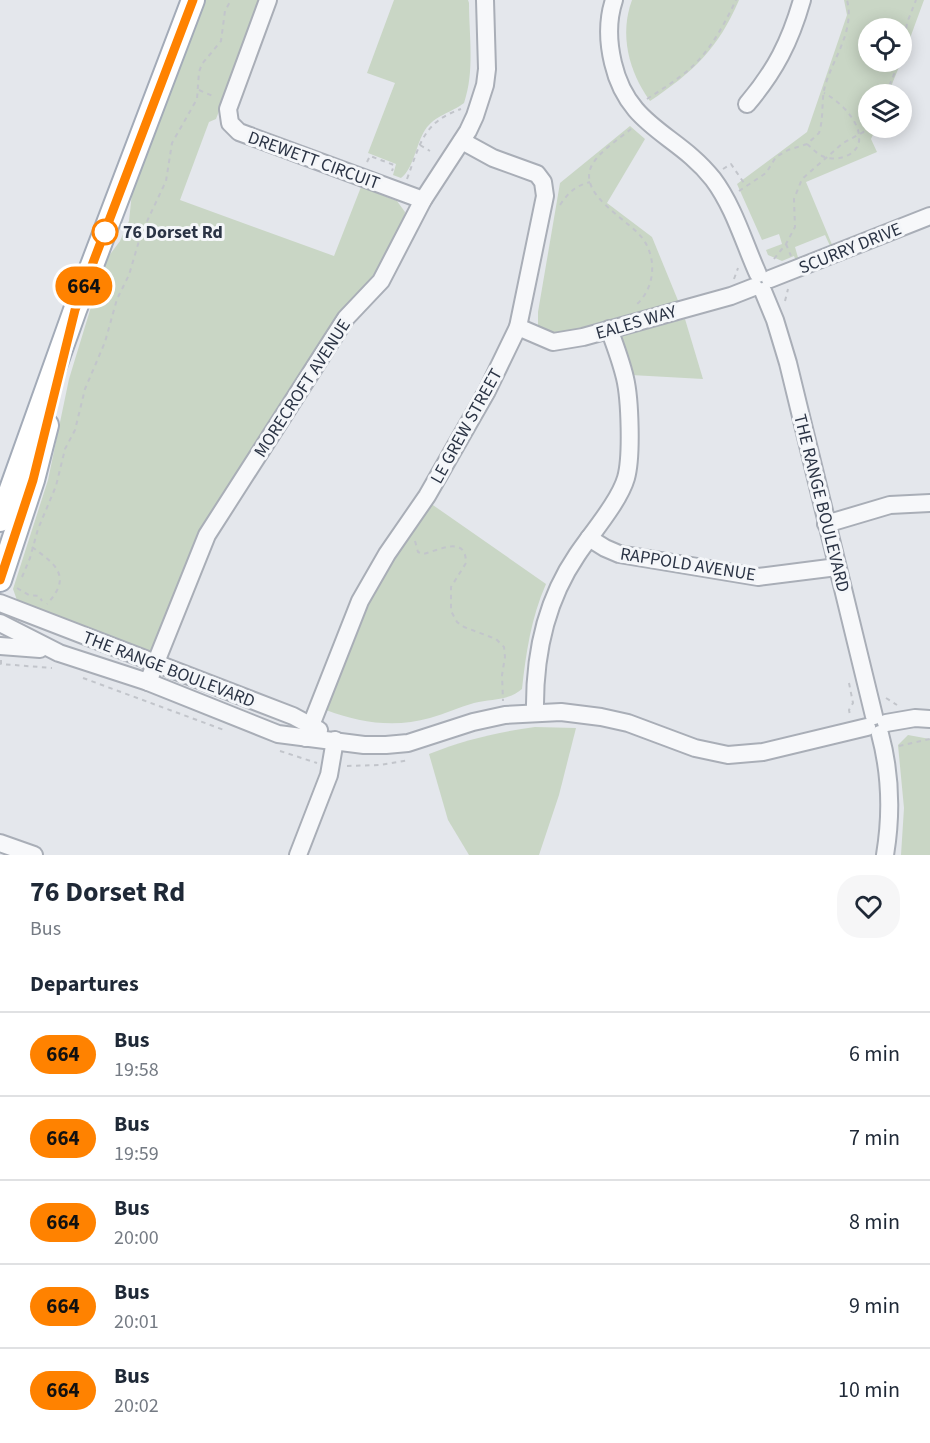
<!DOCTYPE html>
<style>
:root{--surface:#fff;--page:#f6f6f7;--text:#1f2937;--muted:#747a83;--line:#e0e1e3}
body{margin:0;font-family:"Source Sans 3",sans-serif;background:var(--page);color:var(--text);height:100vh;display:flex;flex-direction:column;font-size:22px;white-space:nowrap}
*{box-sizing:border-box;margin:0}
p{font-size:20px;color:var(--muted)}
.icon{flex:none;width:33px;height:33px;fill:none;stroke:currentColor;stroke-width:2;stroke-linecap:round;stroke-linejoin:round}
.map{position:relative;height:855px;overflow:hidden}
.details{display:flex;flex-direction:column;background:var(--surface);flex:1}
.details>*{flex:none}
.badge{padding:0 12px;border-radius:20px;font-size:21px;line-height:39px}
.controls{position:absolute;left:858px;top:18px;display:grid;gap:12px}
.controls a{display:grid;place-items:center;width:54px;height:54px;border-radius:50%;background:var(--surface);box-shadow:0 3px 15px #0003;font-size:30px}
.map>.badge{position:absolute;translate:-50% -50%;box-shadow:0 0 0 3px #fff}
h2{padding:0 30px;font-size:22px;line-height:54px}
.round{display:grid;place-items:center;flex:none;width:63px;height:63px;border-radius:24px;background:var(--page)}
.overview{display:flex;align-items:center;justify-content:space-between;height:102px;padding:0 30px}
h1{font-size:28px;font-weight:700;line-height:45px}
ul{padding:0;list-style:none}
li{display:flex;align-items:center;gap:18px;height:84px;padding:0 30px;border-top:2px solid var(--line)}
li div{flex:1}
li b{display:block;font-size:22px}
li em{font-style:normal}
li .badge{min-width:66px;font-weight:700;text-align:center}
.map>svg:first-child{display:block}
.green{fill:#c9d6c5}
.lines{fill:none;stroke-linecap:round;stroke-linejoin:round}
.minor-casing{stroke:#a9aeb7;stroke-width:20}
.major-casing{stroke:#a3abb8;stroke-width:26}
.path{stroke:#c2c5cb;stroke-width:2;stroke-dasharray:4.5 4.5;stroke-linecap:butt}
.minor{stroke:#f7f8fa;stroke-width:16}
.major{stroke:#fff;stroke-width:22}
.line-casing{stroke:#fff;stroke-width:14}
.line{stroke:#ff8200;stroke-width:9}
.stop-dot{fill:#fff;stroke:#ff8200;stroke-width:3}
.labels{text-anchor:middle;stroke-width:6;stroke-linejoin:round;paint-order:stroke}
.street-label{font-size:18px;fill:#2b3445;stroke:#f4f6f9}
.stop-label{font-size:18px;font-weight:bold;fill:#2b3445;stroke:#f4f6f9;text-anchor:start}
</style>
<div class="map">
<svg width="930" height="855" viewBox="0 0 930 855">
<rect width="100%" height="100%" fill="#e4e7ec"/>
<g class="green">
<polygon points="206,0 261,0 216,119 209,122 180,200 334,256 361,187 397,201 405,212 404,221 370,288 322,347 258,439 192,554 152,652 139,652 18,603 13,589 48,480 69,379 105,261 120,241 129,221 133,183"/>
<path d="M394 0H468L469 3C469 35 475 72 464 103 451 113 435 115 425 130 416 144 414 168 401 178L393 175 396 164 368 153 395 83 367 73Z"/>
<path d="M632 0H739C718 49 693 72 650 101 629 72 619 35 632 0Z"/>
<polygon points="844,0 924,0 902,60 902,28 868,28 868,62 901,62 888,94 868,94 868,128 876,128 871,139 877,152 806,182 833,247 831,248 825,235 795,247 799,261 796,261 794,256 782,261 768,255 766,250 782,244 779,234 762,240 737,184 807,132 847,15"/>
<polygon points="630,126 645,139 607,203 652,237 679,303 564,336 549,335 538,327 538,312 560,183"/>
<polygon points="685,319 703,379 631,375 618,336"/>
<path d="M430 503 546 584C531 618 526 653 522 689 508 701 491 699 474 703 459 707 445 714 430 718 395 728 360 723 326 710L324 708 366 600Z"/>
<path d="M535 727 576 728 559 795 539 855H469L448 820 429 754C464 740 498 732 535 727Z"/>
<polygon points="908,735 930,739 930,855 901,855 904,808 898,745"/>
</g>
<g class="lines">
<g class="minor-casing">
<g id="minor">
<polyline points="268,0 228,109 230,123 239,132 423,200"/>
<path d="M614 0C607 21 608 42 613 63 628 128 677 133 713 179 734 207 744 243 758 274"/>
<path d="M747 104C775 71 790 42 802 0"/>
<polyline points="770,279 930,216"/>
<polyline points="763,291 775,320 788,363 874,716"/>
<polyline points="518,327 553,342 583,337 731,296 754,287"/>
<polyline points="826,524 890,505 930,503"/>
<polyline points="589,538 605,548 619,554 758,577 837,567"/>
<polyline points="0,603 293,716 319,730"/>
<polyline points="0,623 59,653 148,682 278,734 364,745 386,745 408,743 473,722 505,715 561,712 601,717 628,723 695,748 728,755 763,752 867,727"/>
<polyline points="0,646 40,649"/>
<polyline points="148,682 207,535 346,318 381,281 423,200 468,131 475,116 485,85 487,69 485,0"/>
<path d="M535 713C534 658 545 602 577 555 591 534 619 502 626 478 632 457 630 399 625 378 621 361 615 345 609 329"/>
<polyline points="886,723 915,718 930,719"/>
<path d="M880 734C891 775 892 813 885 855"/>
<polyline points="306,738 360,601 387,554 427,496 487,391 518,327 545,196 543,182 537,174 493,158 462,141"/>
<polyline points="0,843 34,855"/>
<polyline points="298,855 329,775 335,740"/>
</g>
</g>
<g class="major-casing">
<g id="major">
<polyline points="0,520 75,310 193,0"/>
<polyline points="0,580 33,480 47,425"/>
</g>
</g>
<g class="path">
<polyline points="902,55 907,23 916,0"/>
<polyline points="199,90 215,97"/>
<polyline points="886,94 899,62"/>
<path d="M647 99C659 91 671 84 682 75 707 57 723 27 736 0"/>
<path d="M631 129C619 139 598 152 591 167 578 197 634 222 645 242 657 262 654 289 636 305"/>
<path d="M807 144C812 148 816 153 822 156 837 163 862 155 859 135 857 118 838 100 824 93"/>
<polyline points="420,145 430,151"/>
<polyline points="367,162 370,156 394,165 392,171"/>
<polyline points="723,169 731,164 746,186"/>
<path d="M407 179C420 144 423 122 461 109"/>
<path d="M739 191 766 173 776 157 788 150 807 144 819 133C824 118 821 101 825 86 833 58 855 31 847 0"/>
<path d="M560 205C568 193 575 186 590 182"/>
<polyline points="786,244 791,256"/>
<polyline points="774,259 786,244 795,227 794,199 802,179 843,143 871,128"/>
<polyline points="734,279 738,268"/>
<polyline points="785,301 788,289"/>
<path d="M415 541 418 552 423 554C438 551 466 534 466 563L451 587V611L457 622 464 627 496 639 504 647 505 657 502 675 503 701"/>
<path d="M32 547C57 565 72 577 47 604"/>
<polyline points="22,577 30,558 38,529 56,486 65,449 75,430 85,389 105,342 117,299 129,275 141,234 166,181 172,143 197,99 199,72 202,64 221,41 225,11 231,0"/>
<polyline points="17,588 29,595 39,596 42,601"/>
<polyline points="1,660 1,664 52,668"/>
<polyline points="83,678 224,730"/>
<polyline points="849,683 853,703 849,710 850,715"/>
<polyline points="886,698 897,705"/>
<polyline points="899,746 930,739"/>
<polyline points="280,751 317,763"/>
<polyline points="347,766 380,765 409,760"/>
</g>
<use href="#minor" class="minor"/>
<use href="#major" class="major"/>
</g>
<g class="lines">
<g class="line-casing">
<polyline id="line" points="0,580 33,480 75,310 193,0"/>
</g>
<use href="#line" class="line"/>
</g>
<circle class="stop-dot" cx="105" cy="232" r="12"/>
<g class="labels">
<g class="street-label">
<text transform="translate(314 160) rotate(20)" y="6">DREWETT CIRCUIT</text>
<text transform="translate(850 248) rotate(-22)" y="6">SCURRY DRIVE</text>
<text transform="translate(636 322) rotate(-16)" y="6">EALES WAY</text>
<text transform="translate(302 388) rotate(-57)" y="6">MORECROFT AVENUE</text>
<text transform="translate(466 426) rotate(-61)" y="6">LE GREW STREET</text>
<text transform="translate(822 503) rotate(76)" y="6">THE RANGE BOULEVARD</text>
<text transform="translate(688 564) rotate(9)" y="6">RAPPOLD AVENUE</text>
<text transform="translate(169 669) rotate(21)" y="6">THE RANGE BOULEVARD</text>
</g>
<g class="stop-label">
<text x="123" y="238">76 Dorset Rd</text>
</g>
</g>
</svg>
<div class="controls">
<a><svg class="icon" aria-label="locate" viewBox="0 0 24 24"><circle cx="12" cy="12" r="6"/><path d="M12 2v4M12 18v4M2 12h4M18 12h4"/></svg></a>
<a><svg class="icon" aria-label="layers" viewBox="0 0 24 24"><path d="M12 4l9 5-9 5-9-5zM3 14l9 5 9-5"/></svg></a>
</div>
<b class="badge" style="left:84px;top:286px;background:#ff8200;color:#111">664</b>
</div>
<section class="details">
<div class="overview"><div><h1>76 Dorset Rd</h1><p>Bus</p></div><a class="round"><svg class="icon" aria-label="heart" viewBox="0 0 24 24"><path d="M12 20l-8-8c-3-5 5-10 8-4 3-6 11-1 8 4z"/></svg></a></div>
<h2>Departures</h2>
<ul>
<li><span class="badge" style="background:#ff8200;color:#111">664</span><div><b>Bus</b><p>19:58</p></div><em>6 min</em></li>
<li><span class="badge" style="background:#ff8200;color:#111">664</span><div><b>Bus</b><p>19:59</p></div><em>7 min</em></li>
<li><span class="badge" style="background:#ff8200;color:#111">664</span><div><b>Bus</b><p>20:00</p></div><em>8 min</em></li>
<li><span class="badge" style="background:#ff8200;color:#111">664</span><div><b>Bus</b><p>20:01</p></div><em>9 min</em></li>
<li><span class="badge" style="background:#ff8200;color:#111">664</span><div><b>Bus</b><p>20:02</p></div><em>10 min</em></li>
</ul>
</section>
